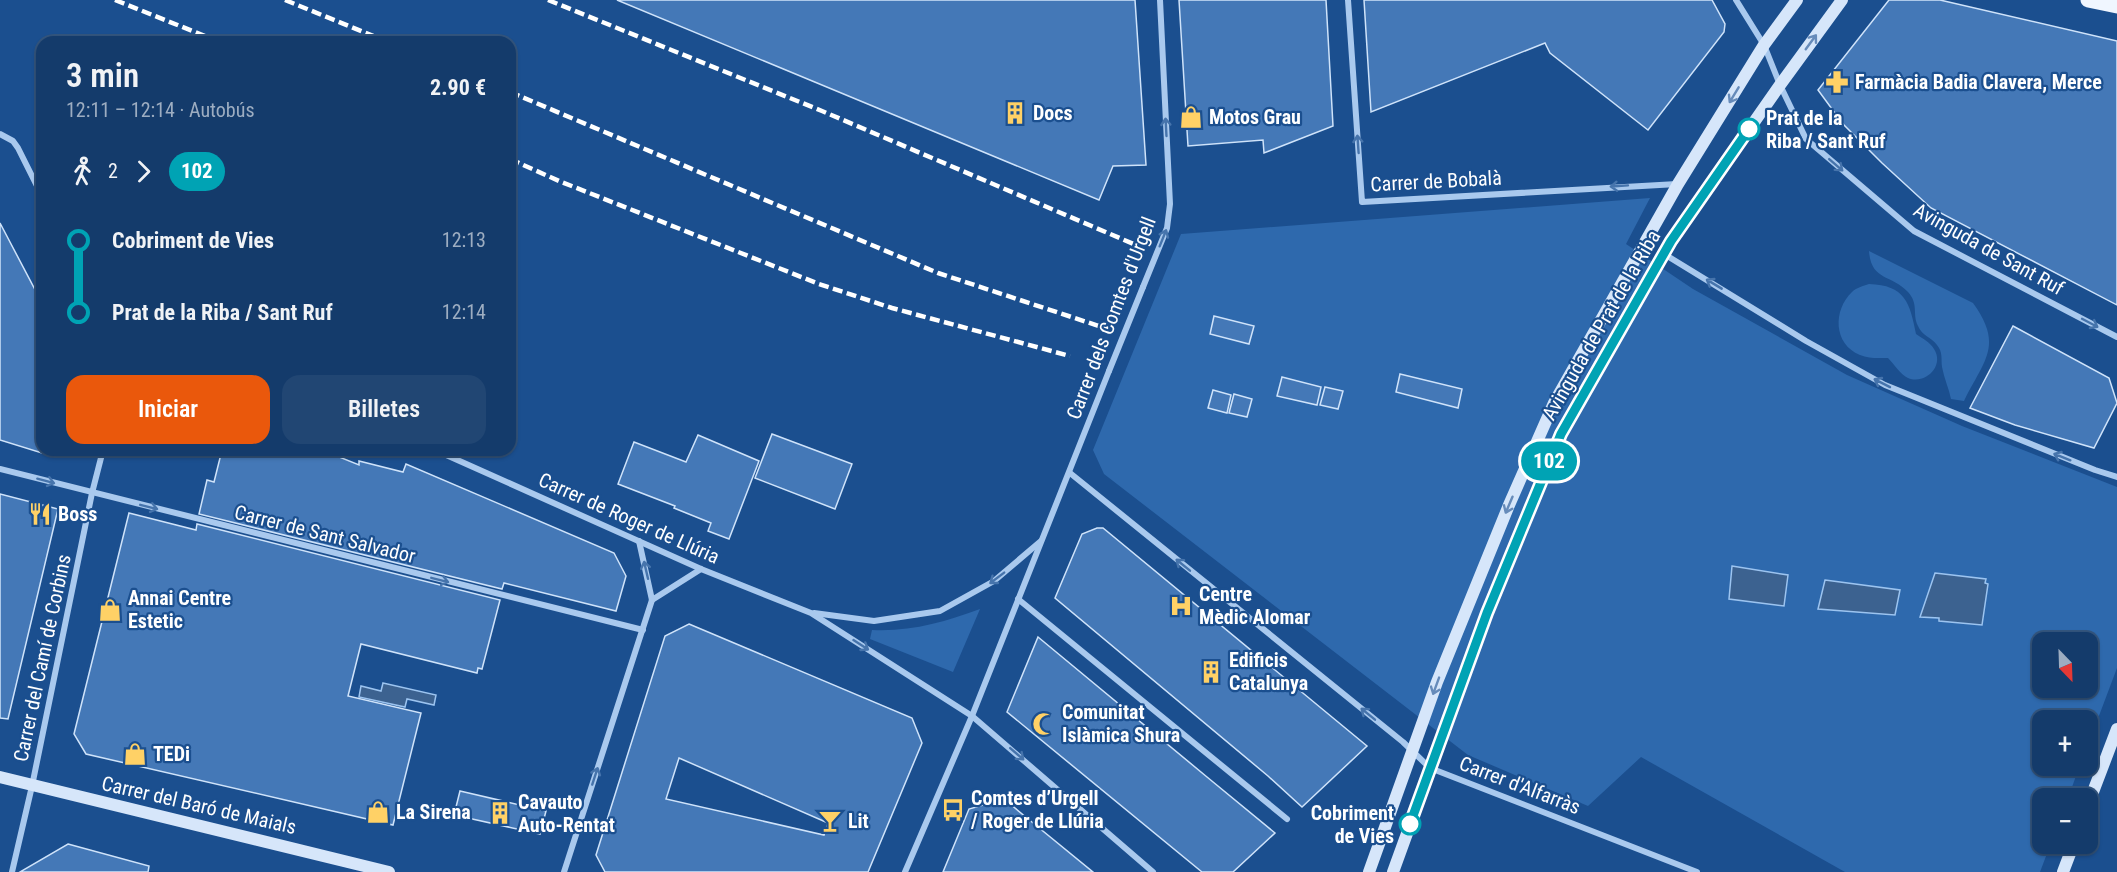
<!DOCTYPE html>
<html lang="es">
<meta charset="utf-8">
<style>
:root{--surface:#143b6b;--page:#214673;--text:#f1f3f6;--muted:#9dadc1;--line:#33557e;--accent:#ea580c}
body{margin:0;font-family:"Roboto Condensed",sans-serif;background:var(--page);color:var(--text);height:100vh;display:flex;flex-direction:column;font-size:22px;white-space:nowrap}
*{box-sizing:border-box;margin:0}
p{font-size:20px;color:var(--muted)}
.icon{flex:none;width:33px;height:33px;fill:none;stroke:currentColor;stroke-width:2;stroke-linecap:round;stroke-linejoin:round}
.map{position:relative;flex:1;overflow:hidden}
.sheet{position:absolute;left:36px;top:36px;width:480px;height:420px;display:flex;flex-direction:column;background:var(--surface);border-radius:18px;box-shadow:0 2px 4px #0004,0 0 0 2px var(--line)}
.sheet>*{flex:none}
.badge{padding:0 12px;border-radius:20px;font-size:21px;line-height:39px}
.needle{width:39px;rotate:157deg}
.controls{position:absolute;left:2032px;top:632px;display:grid;gap:12px}
.controls a{display:grid;place-items:center;width:66px;height:66px;border-radius:12px;background:var(--surface);box-shadow:0 2px 4px #0004,0 0 0 2px var(--line);font-size:30px}
.map>.badge{position:absolute;translate:-50% -50%;box-shadow:0 0 0 3px #fff}
.legs{display:flex;align-items:center;gap:9px;height:66px;padding:0 30px;font-size:20px}
.legs p{margin-inline-start:auto}
.head{display:flex;align-items:center;justify-content:space-between;height:102px;padding:0 30px}
h1{font-size:33px;font-weight:600;line-height:45px}
.primary-button{display:flex;gap:12px;margin-top:auto;padding:12px 30px}
.primary-button a{flex:1;height:69px;border-radius:18px;background:var(--accent);color:#fff;font-size:24px;font-weight:600;line-height:69px;text-align:center}
.primary-button a+a{background:var(--page);color:var(--text)}
ul{padding:0 30px;list-style:none}
li{display:flex;align-items:center;gap:21px;height:72px;font-size:22px}
li i{display:grid;place-items:center;width:9px;height:100%;margin:0 8px;background:currentColor}
li i::after{content:'';width:15px;height:15px;margin:-8px;border:4px solid;border-radius:50%;background:var(--surface)}
li p{margin-inline-start:auto}
li:first-child i{background:linear-gradient(#0000 50%,currentColor 0)}
li:last-child i{background:linear-gradient(currentColor 50%,#0000 0)}
.map>svg:first-child{display:block}
.green{fill:#2e69ad;fill-rule:evenodd}
.water{fill:#3c6290;stroke:#9cc4f0;stroke-width:1.5}
.building{fill:#4478b7;stroke:#cfe3fa;stroke-width:1.5;fill-rule:evenodd}
.lines{fill:none;stroke-linecap:round;stroke-linejoin:round}
.street{stroke:#a9c9ee;stroke-width:6}
.secondary{stroke:#d6e6fa;stroke-width:12}
.primary{stroke:#f0f6ff;stroke-width:15}
.rail{stroke:#fff;stroke-width:4.5;stroke-dasharray:10 4.5;stroke-linecap:butt}
.street-bridge{stroke:#a9c9ee;stroke-width:6}
.oneway{stroke:#668bba}
.oneway2{stroke:#4674ac}
.line-1-casing{stroke:#fff;stroke-width:14}
.line-1{stroke:#00a3b4;stroke-width:9}
.stop-1-dot{fill:#fff;stroke:#00a3b4;stroke-width:3}
.labels{text-anchor:middle;stroke-width:4.5;stroke-linejoin:round;paint-order:stroke}
.poi-label{font-size:20px;font-weight:bold;fill:#fff;stroke:#1b4f8f;text-anchor:start}
.stop-label{font-size:20px;font-weight:bold;fill:#fff;stroke:#1b4f8f;text-anchor:start}
.street-label{font-size:20px;fill:#fff;stroke:#1b4f8f}
</style>
<div class="map">
<svg width="2117" height="872" viewBox="0 0 2117 872">
<rect width="100%" height="100%" fill="#1b4f8f"/>
<g class="green">
<path d="M1650 198 1626 244 1693 289 1847 375 1962 426 2117 487V668L2088 745V720H2043V765H2080L2068 798H2043V843H2051L2040 872H1845L1641 757 1588 806 1468 755 1104 474 1093 450 1181 234ZM2043 642H2088V687H2043Z"/>
<path d="M1869 251 1973 303C2004 346 1984 360 1964 401L1951 399C1949 389 1944 378 1942 367 1941 359 1943 352 1937 345 1931 337 1922 336 1918 326 1912 314 1919 304 1908 292 1891 274 1871 281 1869 251Z"/>
<path d="M1869 284C1905 285 1910 303 1916 334 1923 339 1930 342 1934 349 1945 366 1925 385 1908 378 1901 375 1894 364 1888 358 1879 358 1869 359 1860 355 1833 344 1833 310 1852 292 1856 288 1863 286 1869 284Z"/>
<path d="M980 609 953 672 870 639 872 630C910 632 945 622 980 609Z"/>
</g>
<g class="water">
<polygon points="1732,566 1788,575 1784,606 1729,599"/>
<polygon points="1935,573 1986,579 1985,583 1988,584 1982,625 1939,621 1939,618 1920,617"/>
<polygon points="1825,580 1900,590 1895,615 1818,609"/>
<polygon points="383,683 436,695 434,705 407,699 405,707 359,697 361,686 381,691"/>
</g>
<g class="building">
<polygon points="617,0 1135,0 1146,165 1113,166 1099,200"/>
<polygon points="1179,0 1326,0 1333,126 1264,153 1263,140 1188,146"/>
<polygon points="1364,0 1712,0 1725,24 1724,32 1648,130 1550,53 1545,43 1371,112"/>
<polygon points="1889,0 1940,0 2117,41 2117,305 1931,208 1882,163 1843,124 1818,90"/>
<polygon points="0,223 42,303 42,453 0,440"/>
<polygon points="1214,316 1254,326 1249,344 1210,334"/>
<polygon points="2013,326 2109,378 2117,403 2094,448 2015,425 1970,408"/>
<polygon points="1400,374 1462,389 1458,408 1396,392"/>
<polygon points="1282,377 1321,387 1317,405 1277,396"/>
<polygon points="1325,387 1343,391 1338,409 1320,405"/>
<polygon points="1213,390 1231,395 1227,413 1208,408"/>
<polygon points="1234,394 1252,399 1247,417 1229,413"/>
<polygon points="772,434 852,464 835,509 755,478"/>
<polygon points="698,435 759,461 729,539 708,531 711,523 674,508 675,506 618,484 634,442 686,462"/>
<polygon points="222,450 322,450 359,465 359,461 403,472 406,464 614,553 626,576 616,611 504,583 502,589 199,514 207,480 214,482"/>
<polygon points="0,494 58,509 8,719 0,718"/>
<polygon points="129,513 196,530 197,524 500,600 482,669 478,668 477,673 361,644 348,696 421,713 393,825 86,754 74,734"/>
<polygon points="1097,528 1103,528 1367,746 1302,807 1268,776 1055,598 1082,534"/>
<path d="M689 624 912 718 922 743 868 872H605L596 855 665 636ZM679 758 828 823 824 835 666 799Z"/>
<polygon points="1038,637 1207,777 1275,833 1233,872 1202,872 1007,712"/>
<polygon points="460,791 546,811 540,834 454,815"/>
<polygon points="1004,799 1027,818 1093,872 943,872 969,809"/>
<polygon points="68,844 149,866 148,872 20,872"/>
</g>
<g class="lines">
<g class="street">
<polyline points="1348,0 1362,202 1677,184"/>
<polyline points="1736,0 1764,45 1780,85 1806,139 1914,231 2117,337"/>
<polyline points="0,134 13,141 18,148 42,196"/>
<polyline points="1664,254 1806,341 1885,385 2095,470 2117,477"/>
<polyline points="1143,287 1167,228 1170,204 1160,0"/>
<polyline points="435,450 701,569 811,613 972,716 1153,872"/>
<polyline points="0,469 643,630"/>
<polyline points="1070,473 1403,742 1430,768 1697,872"/>
<polyline points="1018,599 1287,819"/>
<polyline points="652,600 701,569"/>
<polyline points="814,613 874,621 940,611 994,581 1041,541"/>
<polyline points="12,872 32,786 92,493 103,450"/>
<polyline points="564,872 652,600 639,541"/>
<polyline points="905,872 972,716 1109,371"/>
</g>
<g class="secondary">
<polyline points="0,777 389,872"/>
<polyline points="2088,805 2117,729"/>
<polyline points="1369,872 1437,682 1509,505 1554,403 1678,184 1764,45 1797,0"/>
<polyline points="1393,872 1487,613 1561,434 1671,241 1780,85 1842,0"/>
<polyline points="2063,872 2074,843"/>
</g>
<polyline class="primary" points="2088,0 2117,6"/>
<g class="rail">
<polyline points="115,0 220,42"/>
<polyline points="285,0 388,42"/>
<polyline points="548,0 822,111 1143,248"/>
<polyline points="510,92 938,273 1108,329"/>
<polyline points="510,159 559,181 819,284 892,308 1070,356"/>
</g>
<polyline class="street-bridge" points="1109,371 1143,287"/>
</g>
<defs><path id="oneway-shaft" d="M-6 0H5M1.5-3L5.5 0L1.5 3" fill="none" stroke-width="1.6" stroke-linecap="round" stroke-linejoin="round" transform="scale(1.5)"/></defs>
<g class="oneway">
<use href="#oneway-shaft" transform="translate(1811 42) rotate(-54)"/>
<use href="#oneway-shaft" transform="translate(1734 95) rotate(121)"/>
<use href="#oneway-shaft" transform="translate(1509 505) rotate(113)"/>
<use href="#oneway-shaft" transform="translate(1436 686) rotate(110)"/>
</g>
<g class="oneway2">
<use href="#oneway-shaft" transform="translate(1166 127) rotate(-93)"/>
<use href="#oneway-shaft" transform="translate(1358 144) rotate(-94)"/>
<use href="#oneway-shaft" transform="translate(1836 165) rotate(41)"/>
<use href="#oneway-shaft" transform="translate(1619 186) rotate(176)"/>
<use href="#oneway-shaft" transform="translate(1163 238) rotate(-68)"/>
<use href="#oneway-shaft" transform="translate(1714 284) rotate(-149)"/>
<use href="#oneway-shaft" transform="translate(2090 323) rotate(28)"/>
<use href="#oneway-shaft" transform="translate(1882 383) rotate(-153)"/>
<use href="#oneway-shaft" transform="translate(2062 457) rotate(-158)"/>
<use href="#oneway-shaft" transform="translate(46 481) rotate(15)"/>
<use href="#oneway-shaft" transform="translate(149 507) rotate(14)"/>
<use href="#oneway-shaft" transform="translate(1183 565) rotate(-141)"/>
<use href="#oneway-shaft" transform="translate(646 570) rotate(-103)"/>
<use href="#oneway-shaft" transform="translate(997 578) rotate(143)"/>
<use href="#oneway-shaft" transform="translate(440 580) rotate(14)"/>
<use href="#oneway-shaft" transform="translate(861 645) rotate(33)"/>
<use href="#oneway-shaft" transform="translate(1368 714) rotate(-141)"/>
<use href="#oneway-shaft" transform="translate(1017 754) rotate(41)"/>
<use href="#oneway-shaft" transform="translate(595 776) rotate(-72)"/>
</g>
<g class="lines">
<g class="line-1-casing">
<polyline id="line-1" points="1410,824 1487,613 1561,434 1671,241 1749,129"/>
</g>
<use href="#line-1" class="line-1"/>
</g>
<defs>
<g id="pharmacy-bare" transform="scale(1.8)"><path d="M-2-6h4v4h4v4h-4v4h-4v-4h-4v-4h4Z" fill="#ffd166" stroke="#1b4f8f" stroke-width="2.5" paint-order="stroke"/></g>
<g id="building-bare" transform="scale(1.8)"><path d="M-4-6H4V6H1V3H-1V6H-4ZM-2.5-4.3h1.7v1.8h-1.7ZM.8-4.3h1.7v1.8H.8ZM-2.5-1h1.7V.8h-1.7ZM.8-1h1.7V.8H.8Z" fill="#ffd166" stroke="#1b4f8f" stroke-width="2.5" paint-order="stroke"/></g>
<g id="shop-bare" transform="scale(1.8)"><path d="M-5-2.5h2.3a2.7 3.5 0 0 1 5.4 0H5L5.5 6h-11ZM-1.5-2.5h3a1.5 2.3 0 0 0-3 0Z" fill="#ffd166" stroke="#1b4f8f" stroke-width="2.5" paint-order="stroke"/></g>
<g id="restaurant-bare" transform="scale(1.8)"><path d="M-5-6h1v4h1v-4h1v4h1v-4h1v5L-1.5 .5V6h-2V.5L-5-1ZM5-6V6H3V1.5H1.5Q1.5-4 5-6Z" fill="#ffd166" stroke="#1b4f8f" stroke-width="2.5" paint-order="stroke"/></g>
<g id="hospital-bare" transform="scale(1.8)"><path d="M-5-5h3v3.5h4V-5h3V5h-3V1.5h-4V5h-3Z" fill="#ffd166" stroke="#1b4f8f" stroke-width="2.5" paint-order="stroke"/></g>
<g id="mosque-bare" transform="scale(1.8)"><path d="M3.5-4.9A6 6 0 1 0 3.5 4.9A5 5 0 1 1 3.5-4.9Z" fill="#ffd166" stroke="#1b4f8f" stroke-width="2.5" paint-order="stroke"/></g>
<g id="bus-bare" transform="scale(1.8)"><path d="M-5-6H5V4H4V6H2V4H-2V6H-4V4H-5ZM-3.5-4V0h7V-4ZM-3.5 1.2v1.5H-2V1.2ZM2 1.2v1.5H3.5V1.2Z" fill="#ffd166" stroke="#1b4f8f" stroke-width="2.5" paint-order="stroke"/></g>
<g id="bar-bare" transform="scale(1.8)"><path d="M-6-5H6L.8 .8V4.5H3.5V6h-7V4.5H-.8V.8Z" fill="#ffd166" stroke="#1b4f8f" stroke-width="2.5" paint-order="stroke"/></g>
</defs>
<g fill-rule="evenodd">
<use href="#pharmacy-bare" x="1837" y="82"/>
<use href="#building-bare" x="1015" y="113"/>
<use href="#shop-bare" x="1191" y="117"/>
<use href="#restaurant-bare" x="40" y="514"/>
<use href="#hospital-bare" x="1181" y="606"/>
<use href="#shop-bare" x="110" y="610"/>
<use href="#building-bare" x="1211" y="672"/>
<use href="#mosque-bare" x="1044" y="724"/>
<use href="#shop-bare" x="135" y="754"/>
<use href="#bus-bare" x="953" y="810"/>
<use href="#shop-bare" x="378" y="812"/>
<use href="#building-bare" x="500" y="813"/>
<use href="#bar-bare" x="830" y="821"/>
</g>
<g class="stop-1-dot">
<circle cx="1749" cy="129" r="10"/>
<circle cx="1410" cy="824" r="10"/>
</g>
<g class="labels">
<g class="poi-label">
<text x="1855" y="89">Farmàcia Badia Clavera, Merce</text>
<text x="1033" y="120">Docs</text>
<text x="1209" y="124">Motos Grau</text>
<text x="58" y="521">Boss</text>
<text x="1199" y="601">Centre<tspan x="1199" dy="23">Mèdic Alomar</tspan></text>
<text x="128" y="605">Annai Centre<tspan x="128" dy="23">Estetic</tspan></text>
<text x="1229" y="667">Edificis<tspan x="1229" dy="23">Catalunya</tspan></text>
<text x="1062" y="719">Comunitat<tspan x="1062" dy="23">Islàmica Shura</tspan></text>
<text x="153" y="761">TEDi</text>
<text x="971" y="805">Comtes d’Urgell<tspan x="971" dy="23">/ Roger de Llúria</tspan></text>
<text x="518" y="809">Cavauto<tspan x="518" dy="23">Auto-Rentat</tspan></text>
<text x="396" y="819">La Sirena</text>
<text x="848" y="828">Lit</text>
</g>
<g class="stop-label">
<text x="1766" y="125">Prat de la<tspan x="1766" dy="23">Riba / Sant Ruf</tspan></text>
<text x="1394" y="820" text-anchor="end">Cobriment<tspan x="1394" dy="23">de Vies</tspan></text>
</g>
<g class="street-label">
<text transform="translate(1436 181) rotate(-3)" y="7">Carrer de Bobalà</text>
<text transform="translate(1989 249) rotate(29)" y="7">Avinguda de Sant Ruf</text>
<text transform="translate(1111 318) rotate(-69)" y="7">Carrer dels Comtes d'Urgell</text>
<text transform="translate(1601 325) rotate(-60)" y="7">Avinguda de Prat de la Riba</text>
<text transform="translate(629 518) rotate(24)" y="7">Carrer de Roger de Llúria</text>
<text transform="translate(325 534) rotate(14)" y="7">Carrer de Sant Salvador</text>
<text transform="translate(42 658) rotate(-78)" y="7">Carrer del Camí de Corbins</text>
<text transform="translate(1520 785) rotate(21)" y="7">Carrer d'Alfarràs</text>
<text transform="translate(199 805) rotate(13)" y="7">Carrer del Baró de Maials</text>
</g>
</g>
</svg>
<div class="controls">
<a><svg class="needle" viewBox="-14 -14 28 28"><path d="M0-13l5 13h-10z" fill="#e53935"/><path d="M0 13l5-13h-10z" fill="#9dadc1"/></svg></a>
<a>+</a>
<a>−</a>
</div>
<b class="badge" style="left:1549px;top:461px;background:#00a3b4;color:#fff">102</b>
<section class="sheet">
<div class="head"><div><h1>3 min</h1><p>12:11 – 12:14 · Autobús</p></div><b>2.90 €</b></div>
<div class="legs"><svg class="icon" aria-label="walk" viewBox="0 0 24 24"><circle cx="13" cy="4" r="2"/><path d="M13 8l-2 6 4 7M11 14l-3 7M7 12l3-4h3l4 4"/></svg>2<svg class="icon" aria-label="forward" viewBox="0 0 24 24"><path d="M9 5l7 7-7 7"/></svg><b class="badge" style="background:#00a3b4;color:#fff">102</b></div>
<ul>
<li><i style="color:#00a3b4"></i><b>Cobriment de Vies</b><p>12:13</p></li>
<li><i style="color:#00a3b4"></i><b>Prat de la Riba / Sant Ruf</b><p>12:14</p></li>
</ul>
<div class="primary-button"><a>Iniciar</a><a>Billetes</a></div>
</section>
</div>
